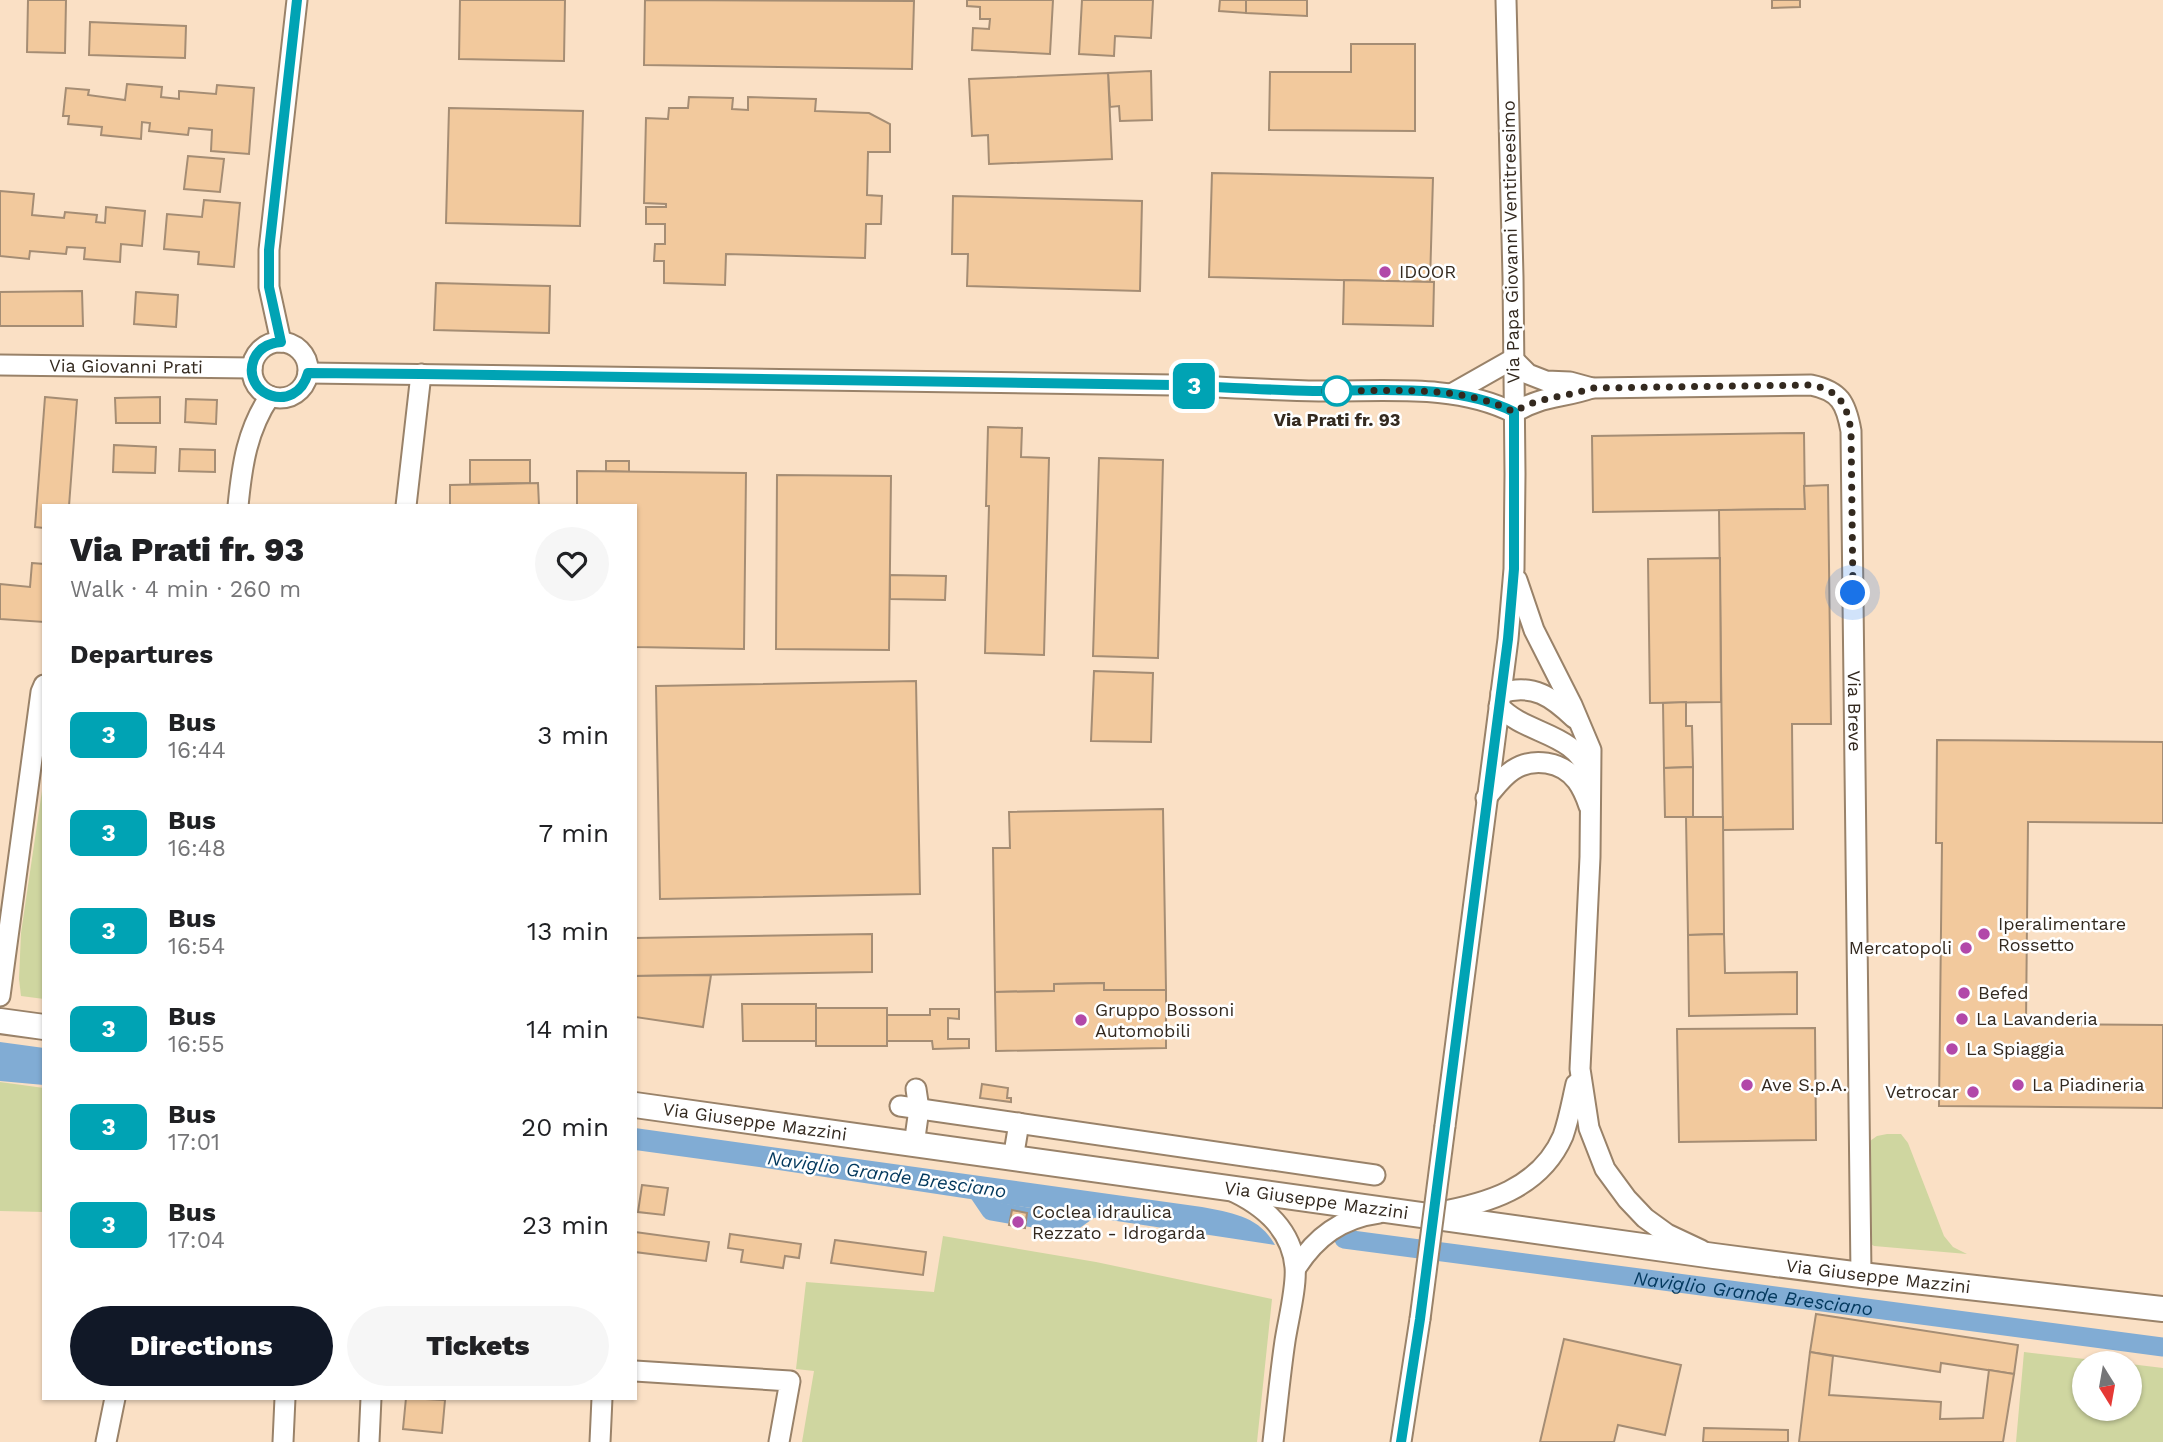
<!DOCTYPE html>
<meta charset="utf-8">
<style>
:root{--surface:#fff;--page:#f6f6f6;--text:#202124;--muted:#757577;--accent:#111827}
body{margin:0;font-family:"Work Sans",sans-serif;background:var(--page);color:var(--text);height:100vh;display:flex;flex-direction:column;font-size:26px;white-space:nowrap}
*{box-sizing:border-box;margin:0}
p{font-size:23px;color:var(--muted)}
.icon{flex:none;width:38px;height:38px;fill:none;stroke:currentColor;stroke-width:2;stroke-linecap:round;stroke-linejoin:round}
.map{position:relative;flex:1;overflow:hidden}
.drawer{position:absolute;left:42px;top:504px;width:595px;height:896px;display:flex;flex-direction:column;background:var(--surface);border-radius:0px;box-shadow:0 2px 5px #0004}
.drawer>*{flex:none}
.badge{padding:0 14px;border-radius:10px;font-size:24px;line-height:46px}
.needle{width:46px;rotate:169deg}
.fabs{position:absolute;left:2072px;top:1351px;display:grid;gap:14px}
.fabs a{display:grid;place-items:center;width:70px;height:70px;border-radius:50%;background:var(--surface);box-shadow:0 2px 5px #0004;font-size:35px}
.you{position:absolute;width:35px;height:35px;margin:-18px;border:5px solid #fff;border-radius:50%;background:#1a73e8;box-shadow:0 0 0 10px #1a73e833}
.map>.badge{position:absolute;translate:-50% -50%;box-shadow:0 0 0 4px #fff}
h2{padding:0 28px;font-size:26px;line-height:63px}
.round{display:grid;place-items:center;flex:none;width:74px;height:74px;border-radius:37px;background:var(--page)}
.overview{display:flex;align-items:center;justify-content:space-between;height:119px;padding:0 28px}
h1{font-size:33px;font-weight:800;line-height:52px}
.button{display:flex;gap:14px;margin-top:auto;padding:14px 28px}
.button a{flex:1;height:80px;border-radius:42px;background:var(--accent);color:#fff;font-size:28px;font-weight:800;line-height:80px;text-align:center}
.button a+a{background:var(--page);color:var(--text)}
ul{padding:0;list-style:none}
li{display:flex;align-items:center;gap:21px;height:98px;padding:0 28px}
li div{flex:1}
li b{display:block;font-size:26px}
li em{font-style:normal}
li .badge{min-width:77px;font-weight:700;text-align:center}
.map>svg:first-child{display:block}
.green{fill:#cfd6a0}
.water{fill:#81acd4}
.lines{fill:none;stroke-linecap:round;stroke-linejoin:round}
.canal{stroke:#81acd4;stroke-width:19}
.building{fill:#f2c99d;stroke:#a58d74;stroke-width:2}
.minor-casing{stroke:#998269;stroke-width:23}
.major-casing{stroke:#998269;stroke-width:28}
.minor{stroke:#fff;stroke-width:19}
.major{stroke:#fff;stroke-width:24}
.minor-bridge-casing{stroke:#998269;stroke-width:23;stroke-linecap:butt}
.minor-bridge{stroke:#fff;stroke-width:19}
.line-casing{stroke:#fff;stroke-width:16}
.line{stroke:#00a3b4;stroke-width:10}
.walk{stroke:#33291f;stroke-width:7;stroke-dasharray:0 12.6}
.poi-dot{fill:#b248a9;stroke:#fff;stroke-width:2.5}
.stop-dot{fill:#fff;stroke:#00a3b4;stroke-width:3.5}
.labels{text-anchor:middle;stroke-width:5;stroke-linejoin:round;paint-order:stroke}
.street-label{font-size:18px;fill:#33291f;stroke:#fff}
.poi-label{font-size:18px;fill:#33291f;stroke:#fff;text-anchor:start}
.stop-label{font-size:18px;font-weight:bold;fill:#33291f;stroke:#fff}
.water-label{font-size:19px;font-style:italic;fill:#02385d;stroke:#fff}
</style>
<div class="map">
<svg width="2163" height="1442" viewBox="0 0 2163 1442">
<rect width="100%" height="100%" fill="#fae0c5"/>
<g class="green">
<polygon points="44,777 44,999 21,996 19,979 21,933"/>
<polygon points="0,1082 44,1088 44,1212 0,1211"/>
<polygon points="1887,1134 1901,1134 1908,1143 1944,1236 1953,1247 1967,1254 1874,1246 1868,1242 1870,1141 1877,1136"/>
<polygon points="943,1236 1096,1262 1272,1299 1257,1442 802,1442 814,1371 796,1369 806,1282 934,1292"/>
<polygon points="2024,1352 2120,1363 2084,1363 2084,1409 2130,1409 2130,1364 2163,1368 2163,1442 2016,1442"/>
</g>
<g class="water">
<polygon points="0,1042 44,1048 44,1085 0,1081"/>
<path d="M635 1128 1202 1207C1232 1213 1259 1216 1275 1245L759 1167 635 1150Z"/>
</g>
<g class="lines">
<g class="canal">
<polyline points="974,1186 991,1211 1069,1224 1097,1204"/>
<path id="s1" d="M1344 1239 2163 1347"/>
</g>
</g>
<g class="building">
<polygon points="28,0 66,0 65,53 27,52"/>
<polygon points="460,0 565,0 564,61 459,59"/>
<polygon points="645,0 914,1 912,69 644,65"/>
<polygon points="967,0 1053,0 1050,54 972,50 973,28 989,29 990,19 980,19 980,7 967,6"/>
<polygon points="1082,0 1153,0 1151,38 1115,36 1114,56 1079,54"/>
<polygon points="1220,0 1246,0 1246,13 1219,11"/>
<polygon points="1246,0 1307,0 1307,16 1246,13"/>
<polygon points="1772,0 1800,0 1800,7 1772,8"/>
<polygon points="90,22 186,26 185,58 89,55"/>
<polygon points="1351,44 1415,44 1415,131 1269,130 1270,72 1351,72"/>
<polygon points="1151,71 1152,120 1120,121 1119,106 1110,107 1108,73"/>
<polygon points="1108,73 1112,159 989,164 988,135 972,136 969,79"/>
<polygon points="127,84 162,87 161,97 179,99 179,91 216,94 217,85 254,88 249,154 211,151 212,130 189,128 188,135 149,131 150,123 142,122 141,139 101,135 102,127 68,124 69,116 63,116 66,88 89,90 88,95 125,100"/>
<polygon points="689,97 733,98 732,109 748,110 748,97 816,99 815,111 869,113 890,124 890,152 868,152 867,195 882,196 881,224 866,224 865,258 726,254 725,285 664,283 664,261 654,261 655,244 665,244 665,224 646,224 646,207 666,207 666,204 644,203 646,118 668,119 669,108 688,108"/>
<polygon points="449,108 583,111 580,226 446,223"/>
<polygon points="188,156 224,159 220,192 184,189"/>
<polygon points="1212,173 1433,178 1430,282 1209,277"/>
<polygon points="0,191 34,194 32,215 64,218 65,212 97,215 96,222 105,223 106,207 145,211 142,246 121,244 120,262 84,259 85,248 67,247 66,254 30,251 29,259 0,256"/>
<polygon points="953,196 1142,201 1140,291 967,286 968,254 952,254"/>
<polygon points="204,200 240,203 234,267 198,264 199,252 164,249 167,214 202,217"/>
<polygon points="1344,280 1434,282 1433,326 1343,324"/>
<polygon points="436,283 550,286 549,333 434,330"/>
<polygon points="82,291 83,326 0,326 0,292"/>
<polygon points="136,292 178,295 176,327 134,324"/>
<polygon points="45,397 77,400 69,506 44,506 44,528 35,527"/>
<polygon points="160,397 160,423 116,423 115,398"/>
<polygon points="186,399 217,400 216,424 185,422"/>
<polygon points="988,427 1022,428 1021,457 1049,458 1044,655 985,653 989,506 986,506"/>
<polygon points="1804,433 1805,509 1593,512 1592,436"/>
<polygon points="114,445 156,447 155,473 113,472"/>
<polygon points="180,449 215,450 215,472 179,471"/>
<polygon points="1099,458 1163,460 1158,658 1093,656"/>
<polygon points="470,460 530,460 530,483 470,484"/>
<polygon points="606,461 629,461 629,472 606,471"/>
<polygon points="577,471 746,473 744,649 635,647 635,506 577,506"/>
<polygon points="777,475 891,476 889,650 776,649"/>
<polygon points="538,483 539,506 450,506 450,485"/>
<polygon points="1828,485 1831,724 1792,724 1793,829 1723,830 1719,510 1805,509 1804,486"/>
<polygon points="1720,558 1721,702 1650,703 1648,559"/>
<polygon points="32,563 44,564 44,622 0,619 0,584 30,587"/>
<polygon points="890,575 946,576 945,600 890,599"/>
<polygon points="1094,671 1153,673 1151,742 1091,741"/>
<polygon points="916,681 920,894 660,899 656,686"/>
<polygon points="1686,702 1686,726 1692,726 1693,767 1664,768 1663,703"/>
<polygon points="1937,740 2163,742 2163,823 2028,822 2026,1024 2163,1025 2163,1108 1939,1106 1942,843 1936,843"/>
<polygon points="1693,767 1693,817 1665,817 1664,768"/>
<polygon points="1163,809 1166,990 1104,990 1104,983 1054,984 1054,991 995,992 993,848 1010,848 1009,812"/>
<polygon points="1686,817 1723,817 1724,934 1688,935"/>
<polygon points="872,934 872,972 635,976 635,938"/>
<polygon points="1724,934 1725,973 1797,972 1797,1014 1689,1016 1688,935"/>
<polygon points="711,975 703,1027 635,1017 635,976"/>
<polygon points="1104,983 1104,990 1166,990 1166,1048 996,1051 995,992 1054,991 1054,984"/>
<polygon points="742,1004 816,1004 816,1041 743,1041"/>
<rect x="816" y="1008" width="71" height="38"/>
<polygon points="930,1009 959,1009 959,1019 948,1018 948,1039 969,1039 969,1048 933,1049 932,1041 887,1041 887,1015 930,1015"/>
<polygon points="1815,1028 1816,1140 1679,1142 1677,1029"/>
<polygon points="982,1084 1008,1088 1007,1098 1011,1098 1011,1102 980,1098"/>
<polygon points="642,1185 668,1188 664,1215 638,1212"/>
<polygon points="1012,1210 1027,1213 1025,1228 1009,1225"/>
<polygon points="635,1232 709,1242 706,1261 635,1252"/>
<polygon points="730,1234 801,1244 799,1258 785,1256 783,1268 741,1262 743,1250 728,1248"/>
<polygon points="835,1240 926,1252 923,1275 831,1263"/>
<polygon points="1816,1314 2018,1345 2014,1374 1941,1363 1940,1372 1810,1352"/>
<polygon points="1564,1339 1681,1365 1665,1435 1618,1425 1614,1442 1540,1442"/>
<polygon points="1810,1352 1833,1356 1829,1395 1941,1402 1940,1419 1983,1418 1989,1370 2014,1374 2003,1442 1799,1442"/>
<polygon points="406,1398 445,1400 442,1433 403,1429"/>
<polygon points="1704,1428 1788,1430 1788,1442 1703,1442"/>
</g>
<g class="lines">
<g class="minor-casing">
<g id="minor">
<polyline points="281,342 269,287 269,250 297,0"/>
<circle cx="280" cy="370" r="28"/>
<path id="s2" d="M1513 359 1528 374 1546 381 1570 382 1592 388 1811 385C1840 391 1846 403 1851 431L1861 1275"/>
<path id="s3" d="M0 365 252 368"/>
<path d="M308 373 1174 385C1222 387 1270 390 1319 391 1382 392 1456 383 1514 413"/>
<polyline points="1453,393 1513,359"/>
<path d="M1514 413C1539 396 1564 398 1592 388"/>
<path d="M238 506C242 465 247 430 270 396"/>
<polyline points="406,506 421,374"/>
<polyline points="1517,580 1534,630 1572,705 1591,750 1590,857 1580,1069 1589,1128 1605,1169 1627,1199 1645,1218 1667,1234 1701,1250"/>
<path d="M1501 693C1533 683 1552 697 1574 718"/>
<path d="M1499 706C1527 736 1575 731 1590 775"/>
<path d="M1486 798C1494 789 1502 777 1513 770 1533 757 1562 761 1577 781 1582 788 1586 797 1589 806"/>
<polyline points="0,996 41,692 44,685"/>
<polyline points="900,1106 1375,1175"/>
<polyline points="1445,1126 1508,639 1514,569 1515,474 1513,277 1506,0"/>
<polyline points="914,1145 919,1109 916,1089"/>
<polyline points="1013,1159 1019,1123"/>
<path d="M1234 1192C1265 1207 1292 1231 1295 1267 1297 1286 1288 1321 1285 1341 1280 1375 1277 1408 1273 1442"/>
<path d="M1434 1213C1486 1204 1540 1189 1563 1136 1569 1119 1572 1101 1576 1084"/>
<path d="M1296 1268C1316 1237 1341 1218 1379 1213"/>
<polyline points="635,1371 790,1381 779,1442"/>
<polyline points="106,1442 115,1398"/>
<polyline points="283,1442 285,1398"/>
<polyline points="369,1442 371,1398"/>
<polyline points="600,1442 602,1398"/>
<polyline points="1401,1442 1420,1319"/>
</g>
</g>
<g class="major-casing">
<g id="major">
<polyline points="0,1021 44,1027"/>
<path id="s4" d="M635 1105 1714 1256 1861 1275 2163 1309"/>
</g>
</g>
<use href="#minor" class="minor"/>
<use href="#major" class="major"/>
<g class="minor-bridge-casing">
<polyline id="minor-bridge" points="1420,1319 1445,1126"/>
</g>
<use href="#minor-bridge" class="minor-bridge"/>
</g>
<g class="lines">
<g class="line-casing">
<path id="line" d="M297 0 269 250V287L281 342C269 343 259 348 254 359 240 395 296 416 308 373L421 374 1174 385C1220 387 1267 390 1313 391 1377 391 1456 383 1514 412V569L1508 639 1420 1319 1401 1442"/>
</g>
<use href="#line" class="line"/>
<path class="walk" d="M1337 391H1324C1387 392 1457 383 1514 412 1539 396 1565 398 1592 388L1811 385C1840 391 1846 403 1851 430L1853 593"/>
</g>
<g class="poi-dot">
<circle cx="1385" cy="272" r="7"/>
<circle cx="1984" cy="934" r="7"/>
<circle cx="1966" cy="948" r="7"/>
<circle cx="1964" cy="993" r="7"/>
<circle cx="1962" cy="1019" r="7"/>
<circle cx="1081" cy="1020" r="7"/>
<circle cx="1952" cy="1049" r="7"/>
<circle cx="1747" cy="1085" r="7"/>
<circle cx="2018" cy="1085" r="7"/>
<circle cx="1973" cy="1092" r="7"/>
<circle cx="1018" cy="1222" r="7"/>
</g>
<circle class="stop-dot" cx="1337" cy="391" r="14"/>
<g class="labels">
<g class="street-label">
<text transform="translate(1511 242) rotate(-91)" y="6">Via Papa Giovanni Ventitreesimo</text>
<text dy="6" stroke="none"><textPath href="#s3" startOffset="126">Via Giovanni Prati</textPath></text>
<text dy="6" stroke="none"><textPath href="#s2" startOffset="653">Via Breve</textPath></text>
<text dy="6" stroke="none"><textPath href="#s4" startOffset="121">Via Giuseppe Mazzini</textPath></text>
<text dy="6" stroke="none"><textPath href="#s4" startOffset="688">Via Giuseppe Mazzini</textPath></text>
<text dy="6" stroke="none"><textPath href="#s4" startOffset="1255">Via Giuseppe Mazzini</textPath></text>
</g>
<g class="poi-label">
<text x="1399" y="278">IDOOR</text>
<text x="1998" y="930">Iperalimentare<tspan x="1998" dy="21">Rossetto</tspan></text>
<text x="1952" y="954" text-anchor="end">Mercatopoli</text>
<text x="1978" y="999">Befed</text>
<text x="1095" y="1016">Gruppo Bossoni<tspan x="1095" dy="21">Automobili</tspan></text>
<text x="1976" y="1025">La Lavanderia</text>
<text x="1966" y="1055">La Spiaggia</text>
<text x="1761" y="1091">Ave S.p.A.</text>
<text x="2032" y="1091">La Piadineria</text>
<text x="1959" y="1098" text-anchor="end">Vetrocar</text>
<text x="1032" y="1218">Coclea idraulica<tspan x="1032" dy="21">Rezzato - Idrogarda</tspan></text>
</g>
<g class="stop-label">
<text x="1337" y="426">Via Prati fr. 93</text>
</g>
<g class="water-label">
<text transform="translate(887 1174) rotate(8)" y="7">Naviglio Grande Bresciano</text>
<text dy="7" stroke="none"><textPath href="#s1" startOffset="413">Naviglio Grande Bresciano</textPath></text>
</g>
</g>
</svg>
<div class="fabs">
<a><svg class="needle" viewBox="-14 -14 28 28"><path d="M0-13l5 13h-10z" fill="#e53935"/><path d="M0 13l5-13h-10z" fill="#757577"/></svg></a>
</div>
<div class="you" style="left:1853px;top:593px"></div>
<b class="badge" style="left:1194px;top:386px;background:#00a3b4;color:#fff">3</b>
<section class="drawer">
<div class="overview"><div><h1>Via Prati fr. 93</h1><p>Walk · 4 min · 260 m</p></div><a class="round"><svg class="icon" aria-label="heart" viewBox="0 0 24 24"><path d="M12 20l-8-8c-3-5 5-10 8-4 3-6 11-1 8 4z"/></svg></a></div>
<h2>Departures</h2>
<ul>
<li><span class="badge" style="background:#00a3b4;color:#fff">3</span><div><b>Bus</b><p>16:44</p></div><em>3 min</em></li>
<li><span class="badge" style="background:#00a3b4;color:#fff">3</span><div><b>Bus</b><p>16:48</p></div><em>7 min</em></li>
<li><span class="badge" style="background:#00a3b4;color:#fff">3</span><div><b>Bus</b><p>16:54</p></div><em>13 min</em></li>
<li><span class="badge" style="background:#00a3b4;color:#fff">3</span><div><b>Bus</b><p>16:55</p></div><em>14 min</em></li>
<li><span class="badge" style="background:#00a3b4;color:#fff">3</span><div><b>Bus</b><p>17:01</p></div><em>20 min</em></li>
<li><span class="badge" style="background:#00a3b4;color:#fff">3</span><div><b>Bus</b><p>17:04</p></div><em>23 min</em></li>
</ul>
<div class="button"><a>Directions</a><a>Tickets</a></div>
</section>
</div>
